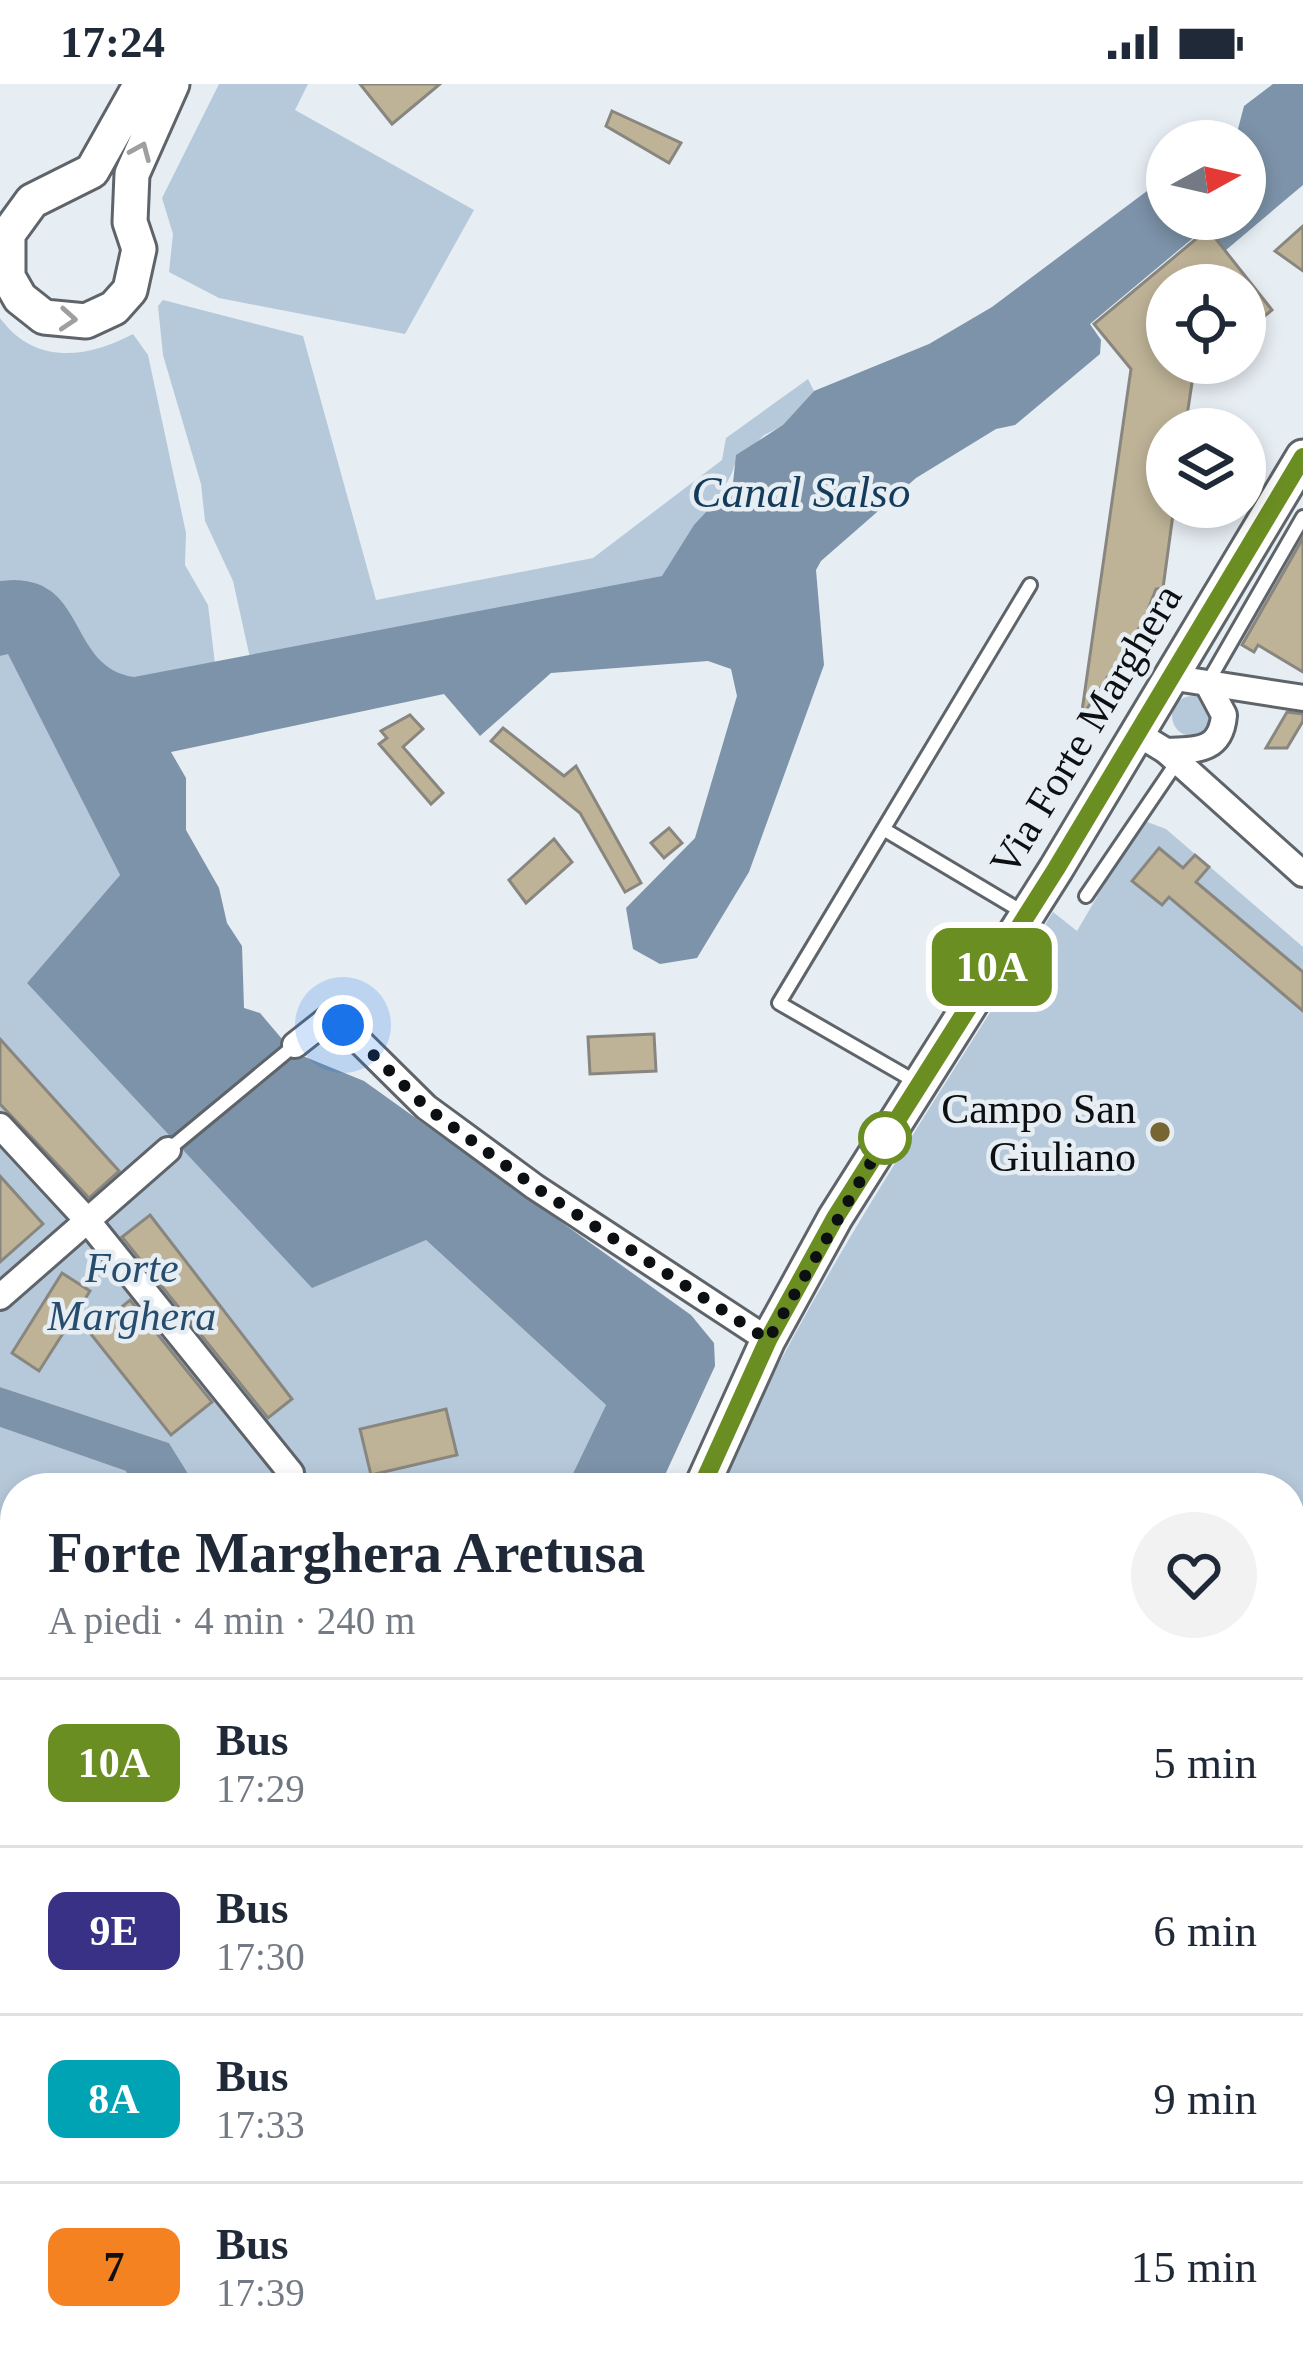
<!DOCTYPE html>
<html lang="it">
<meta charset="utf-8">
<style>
:root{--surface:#fff;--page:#f2f2f3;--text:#1f2937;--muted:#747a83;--line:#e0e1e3}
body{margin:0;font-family:"Times New Roman",serif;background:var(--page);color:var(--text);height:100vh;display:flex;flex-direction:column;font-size:45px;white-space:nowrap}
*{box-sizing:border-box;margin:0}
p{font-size:39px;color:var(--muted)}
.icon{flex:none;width:66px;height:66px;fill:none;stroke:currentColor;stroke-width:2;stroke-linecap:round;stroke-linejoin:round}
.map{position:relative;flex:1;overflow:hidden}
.side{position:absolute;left:0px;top:1389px;width:1305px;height:903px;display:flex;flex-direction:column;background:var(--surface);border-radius:48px 48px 0 0;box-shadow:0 6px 18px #0003}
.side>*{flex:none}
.badge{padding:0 24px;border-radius:18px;font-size:42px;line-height:78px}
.needle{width:78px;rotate:82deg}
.buttons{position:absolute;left:1146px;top:36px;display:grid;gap:24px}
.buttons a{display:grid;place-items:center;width:120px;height:120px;border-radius:50%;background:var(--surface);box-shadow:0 6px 18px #0003;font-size:60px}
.you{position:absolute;width:60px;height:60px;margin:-30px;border:9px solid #fff;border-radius:50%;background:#1a73e8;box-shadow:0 0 0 18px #1a73e833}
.map>.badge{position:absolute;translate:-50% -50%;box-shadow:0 0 0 6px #fff}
.round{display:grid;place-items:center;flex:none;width:126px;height:126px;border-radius:63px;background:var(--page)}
.overview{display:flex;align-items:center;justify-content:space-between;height:204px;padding:0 48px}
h1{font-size:57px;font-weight:800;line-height:90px}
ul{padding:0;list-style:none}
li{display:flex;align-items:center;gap:36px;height:168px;padding:0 48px;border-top:3px solid var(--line)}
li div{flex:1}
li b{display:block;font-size:45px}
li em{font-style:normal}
li .badge{min-width:132px;font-weight:700;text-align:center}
.status{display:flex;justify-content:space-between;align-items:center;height:84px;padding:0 60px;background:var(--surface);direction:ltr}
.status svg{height:33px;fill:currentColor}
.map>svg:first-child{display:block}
.green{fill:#b6c9da}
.water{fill:#7d93a9}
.building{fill:#beb397;stroke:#89867f;stroke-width:3}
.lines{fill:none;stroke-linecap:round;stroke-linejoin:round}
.lane-casing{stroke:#5e6469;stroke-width:18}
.street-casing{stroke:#5e6469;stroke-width:30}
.secondary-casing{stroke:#5e6469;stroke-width:39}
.lane{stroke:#fff;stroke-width:12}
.street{stroke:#fff;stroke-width:24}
.secondary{stroke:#fff;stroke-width:33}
.tram{stroke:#6c7074;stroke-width:3}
.oneway{stroke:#9e9fa0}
.line-casing{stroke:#fff;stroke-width:27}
.line{stroke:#6b8e23;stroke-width:18}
.walk{stroke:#0d1012;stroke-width:12;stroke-dasharray:0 21.6}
.poi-dot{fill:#776533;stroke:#e6edf3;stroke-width:4.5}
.stop-dot{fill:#fff;stroke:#6b8e23;stroke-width:6}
.labels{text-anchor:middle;stroke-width:9;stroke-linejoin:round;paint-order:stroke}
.street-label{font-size:42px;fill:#0d1012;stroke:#e6edf3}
.poi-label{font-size:42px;fill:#0d1012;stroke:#e6edf3;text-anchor:end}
.park-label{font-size:42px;font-style:italic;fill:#274d6e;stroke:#e6edf3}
.water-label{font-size:45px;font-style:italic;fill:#153b5b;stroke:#e6edf3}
</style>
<div class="status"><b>17:24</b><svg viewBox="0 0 49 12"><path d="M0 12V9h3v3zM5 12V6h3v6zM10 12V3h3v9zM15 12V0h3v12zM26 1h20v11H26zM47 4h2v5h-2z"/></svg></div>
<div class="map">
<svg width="1303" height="2291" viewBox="0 0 1303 2291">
<rect width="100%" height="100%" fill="#e6edf3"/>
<g class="green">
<polygon points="219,0 308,0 295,26 474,126 405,250 219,214 169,188 173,150 162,114"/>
<path d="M163 216 303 252 376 516 593 474 722 376 726 354 808 295 814 307 783 342 764 351 734 382C733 398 677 469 663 492L250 574 233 497 205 437 201 400 163 271 158 222Z"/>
<path d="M0 234C35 282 88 274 133 250L148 271 186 449 185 481 208 521 215 580C187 584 140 601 113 589 68 569 83 486 0 497Z"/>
<polygon points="8,569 120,791 27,899 426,1156 606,1321 566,1404 197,1404 169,1359 0,1303 0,572"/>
<circle cx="1192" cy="632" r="20"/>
<path d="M1142 736 1166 745 1303 863V1691L1290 1709V1404H718C808 1202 937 1016 1053 828L1077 847Z"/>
<polygon points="0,1343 126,1387 132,1404 15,1404 15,1555 0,1574"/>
<polygon points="15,1682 15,2140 6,2139 10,2039 0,2037 0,1701"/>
<polygon points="1303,1731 1303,2138 1290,2153 1290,1749"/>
<polygon points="1290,2241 1303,2246 1303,2291 1273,2291 1259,2277 1290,2277"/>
<polygon points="15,2266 15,2277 507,2277 505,2291 12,2291"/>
<polygon points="950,2277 1181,2277 1169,2291 952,2291"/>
</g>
<g class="water">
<path d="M1273 0H1303V101L1226 166 1205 144 1090 240 1101 256 1100 270 1015 341 996 345 916 394 821 477 816 486 824 581 749 788 697 874 660 880 633 865 626 824 695 754 737 612 731 585 708 577 551 589 480 652 444 610 171 668 186 694V746L219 804 227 839 242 862 244 924 260 929 293 968 364 997 691 1231 714 1259 715 1282 659 1404H566L606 1321 426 1156 312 1204 27 899 120 791 8 570 0 572V497C89 485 65 583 134 593L662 492 694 441 733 399 736 371 783 341 814 307 929 260 992 223 1167 92V135H1245V57H1217L1238 45 1244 22Z"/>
<polygon points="0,1303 169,1359 197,1404 132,1404 126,1387 0,1343"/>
<polygon points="15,1555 15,1682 0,1701 0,1574"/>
<polygon points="0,2037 10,2039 6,2138 15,2140 12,2291 0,2291"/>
</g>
<g class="building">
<polygon points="360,0 440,0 392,40"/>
<polygon points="612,27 681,59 669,79 606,42"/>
<polygon points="1303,142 1303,187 1275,167"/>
<polygon points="1208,145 1272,226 1245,248 1245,201 1167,201 1167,279 1195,279 1185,345 1167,345 1167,423 1174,423 1163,504 1156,505 1143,538 1081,634 1131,285 1094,240"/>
<polygon points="1303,454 1303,588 1258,561 1254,568 1242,561"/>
<polygon points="1287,628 1303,630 1303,637 1287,664 1266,664"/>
<polygon points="410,631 423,645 403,663 443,709 431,720 379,660 387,654 381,647"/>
<polygon points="503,644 564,692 576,682 641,799 625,808 580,729 491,657"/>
<polygon points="669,744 682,759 664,774 651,759"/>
<polygon points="554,755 572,778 526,819 509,796"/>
<polygon points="1159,764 1183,784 1195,771 1209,783 1196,798 1303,888 1303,927 1169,813 1162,821 1132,797"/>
<polygon points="654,950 656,987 590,990 588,953"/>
<polygon points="0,955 119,1087 89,1114 0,1020"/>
<polygon points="0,1092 43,1140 0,1178"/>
<polygon points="150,1131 292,1315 268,1334 122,1153"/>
<polygon points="62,1189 90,1207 39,1287 12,1269"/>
<polygon points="130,1216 212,1318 171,1351 90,1249"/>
<polygon points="446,1325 457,1371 371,1391 360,1345"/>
</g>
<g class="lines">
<g class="lane-casing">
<g id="lane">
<polyline points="1208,598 1303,433"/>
<polyline points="885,746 1026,830"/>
<polyline points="1086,812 1177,678"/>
<polyline points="918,999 779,919 1030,501"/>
<polyline points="168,1066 295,961"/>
</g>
</g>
<g class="street-casing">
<g id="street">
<polyline points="1169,593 1303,614"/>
<polyline points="1135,648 1166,667 1303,790"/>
<path d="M1166 667C1196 666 1221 668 1224 631L1207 599"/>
<polyline points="295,961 333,931 426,1023 535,1103 768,1256"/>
<polyline points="0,1042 87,1136 291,1389 286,1404"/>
<polyline points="0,1213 168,1066"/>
<polyline points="0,1868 15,1854"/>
<polyline points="1290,2165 1303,2153"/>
<polyline points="1290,2227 1303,2238"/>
<polyline points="1253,2277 1267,2291"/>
<polyline points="519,2291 520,2277"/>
<polyline points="1181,2291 1191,2277"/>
</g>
</g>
<g class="secondary-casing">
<g id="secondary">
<polyline points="141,0 92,87 32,117 8,150 8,193 20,214 44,233 86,237 114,224 130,206 139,165 130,138 132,90 172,0"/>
<polyline points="701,1404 768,1256 835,1134 1056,785 1303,373"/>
<polyline points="1290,1729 1303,1711"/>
<polyline points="582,2277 597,2291"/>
<polyline points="943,2277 944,2291"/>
<polyline points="842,2291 877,2277"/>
</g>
</g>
<use href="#lane" class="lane"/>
<use href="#street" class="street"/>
<use href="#secondary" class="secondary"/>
<g class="tram">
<polyline points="1290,1739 1303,1721"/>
<polyline points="704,2291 749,2277"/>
</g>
</g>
<defs><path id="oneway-chevron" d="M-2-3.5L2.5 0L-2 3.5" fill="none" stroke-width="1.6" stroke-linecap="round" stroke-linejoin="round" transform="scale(3)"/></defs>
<g class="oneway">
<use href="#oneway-chevron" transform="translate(141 67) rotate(-67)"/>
<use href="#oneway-chevron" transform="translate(68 235) rotate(4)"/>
</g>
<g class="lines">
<g class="line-casing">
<polyline id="line" points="701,1404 768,1256 835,1134 1056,785 1303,373"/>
</g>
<use href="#line" class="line"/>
<polyline class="walk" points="343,941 426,1023 535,1103 768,1256 885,1054"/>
</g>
<circle class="poi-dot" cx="1160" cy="1048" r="12"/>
<circle class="stop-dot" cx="885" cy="1054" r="24"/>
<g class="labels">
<g class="street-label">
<text transform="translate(1085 645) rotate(-59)" y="15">Via Forte Marghera</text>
</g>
<g class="poi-label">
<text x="1136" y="1039">Campo San<tspan x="1136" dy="48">Giuliano</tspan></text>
</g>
<g class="park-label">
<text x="132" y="1198">Forte<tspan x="132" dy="48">Marghera</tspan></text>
</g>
<g class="water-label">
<text x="801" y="423">Canal Salso</text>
</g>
</g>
</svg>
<div class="buttons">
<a><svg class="needle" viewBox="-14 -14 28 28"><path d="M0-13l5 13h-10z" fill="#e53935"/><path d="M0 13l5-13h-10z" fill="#747a83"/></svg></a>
<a><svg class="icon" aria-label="locate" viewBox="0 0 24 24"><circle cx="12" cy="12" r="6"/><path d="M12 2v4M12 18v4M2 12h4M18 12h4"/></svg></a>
<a><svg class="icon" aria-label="layers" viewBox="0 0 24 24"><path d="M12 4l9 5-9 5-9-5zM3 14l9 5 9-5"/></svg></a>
</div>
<div class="you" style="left:343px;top:941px"></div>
<b class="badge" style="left:992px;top:883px;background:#6b8e23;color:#fff">10A</b>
<section class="side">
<div class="overview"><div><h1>Forte Marghera Aretusa</h1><p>A piedi · 4 min · 240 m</p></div><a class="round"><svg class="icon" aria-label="heart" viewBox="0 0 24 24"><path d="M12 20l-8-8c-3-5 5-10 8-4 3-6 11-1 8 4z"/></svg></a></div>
<ul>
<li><span class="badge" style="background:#6b8e23;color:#fff">10A</span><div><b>Bus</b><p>17:29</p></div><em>5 min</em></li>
<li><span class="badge" style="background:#393185;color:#fff">9E</span><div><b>Bus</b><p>17:30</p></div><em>6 min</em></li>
<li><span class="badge" style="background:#00a3b4;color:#fff">8A</span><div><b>Bus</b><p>17:33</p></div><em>9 min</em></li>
<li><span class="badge" style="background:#f58220;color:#111">7</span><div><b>Bus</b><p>17:39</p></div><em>15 min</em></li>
</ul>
</section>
</div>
